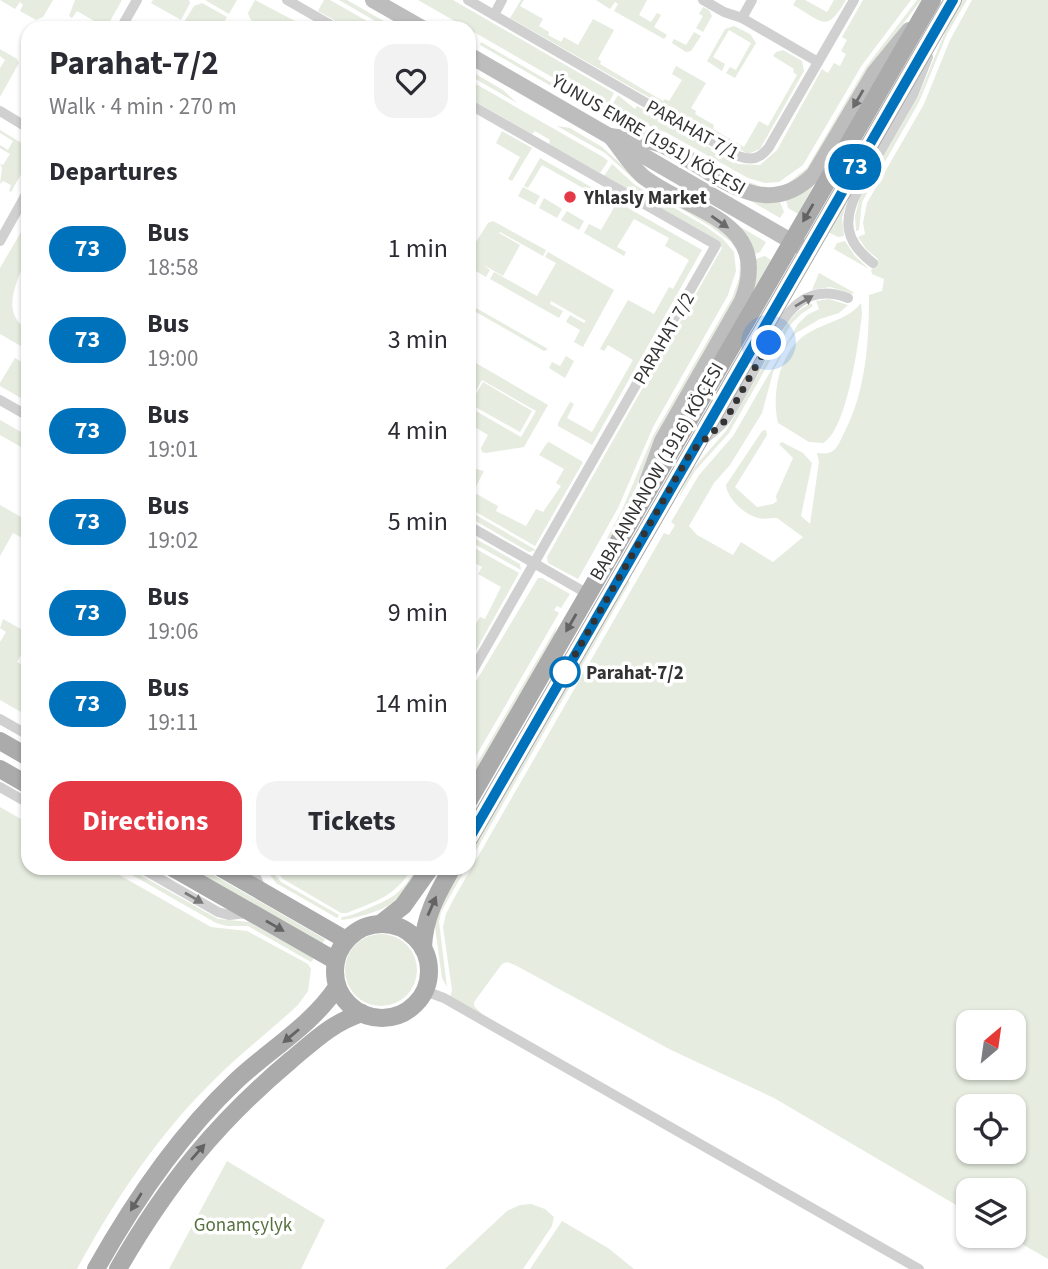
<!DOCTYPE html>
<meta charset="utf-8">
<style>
:root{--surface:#fff;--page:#f2f2f3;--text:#2b2b33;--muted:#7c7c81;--accent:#e63946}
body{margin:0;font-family:"Source Sans 3",sans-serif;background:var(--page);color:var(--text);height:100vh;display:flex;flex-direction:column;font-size:26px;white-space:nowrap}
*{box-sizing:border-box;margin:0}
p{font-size:23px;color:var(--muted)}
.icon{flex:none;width:38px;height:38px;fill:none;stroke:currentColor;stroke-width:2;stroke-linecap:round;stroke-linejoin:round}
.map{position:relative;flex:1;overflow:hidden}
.sheet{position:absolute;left:21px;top:21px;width:455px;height:854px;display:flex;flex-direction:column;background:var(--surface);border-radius:21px;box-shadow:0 2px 5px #0004}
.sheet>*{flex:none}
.badge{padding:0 14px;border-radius:23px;font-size:24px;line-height:46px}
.needle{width:46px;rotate:29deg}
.tools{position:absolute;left:956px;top:1010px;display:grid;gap:14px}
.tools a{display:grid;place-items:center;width:70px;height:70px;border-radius:14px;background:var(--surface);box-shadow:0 2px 5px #0004;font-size:35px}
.you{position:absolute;width:35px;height:35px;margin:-18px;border:5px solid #fff;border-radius:50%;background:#1a73e8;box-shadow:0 0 0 10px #1a73e833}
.map>.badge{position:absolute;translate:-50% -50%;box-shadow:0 0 0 4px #fff}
h2{padding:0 28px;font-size:26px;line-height:63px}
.round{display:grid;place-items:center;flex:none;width:74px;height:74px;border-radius:21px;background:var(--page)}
.summary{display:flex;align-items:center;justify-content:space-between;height:119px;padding:0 28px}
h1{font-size:33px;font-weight:700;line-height:52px}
.button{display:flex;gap:14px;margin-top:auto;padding:14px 28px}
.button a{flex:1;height:80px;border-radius:21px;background:var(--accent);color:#fff;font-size:28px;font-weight:700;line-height:80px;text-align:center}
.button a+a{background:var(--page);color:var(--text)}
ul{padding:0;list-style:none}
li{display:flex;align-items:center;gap:21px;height:91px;padding:0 28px}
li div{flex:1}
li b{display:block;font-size:26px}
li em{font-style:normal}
li .badge{min-width:77px;font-weight:700;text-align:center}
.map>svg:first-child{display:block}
.green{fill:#e6ecdf;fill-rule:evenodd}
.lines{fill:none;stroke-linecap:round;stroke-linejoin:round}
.street{stroke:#d0d0d0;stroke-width:10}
.secondary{stroke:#bdbdbd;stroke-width:16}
.primary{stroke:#ababab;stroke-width:18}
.oneway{fill:#6a6a6a}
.oneway2{fill:#636363}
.oneway3{fill:#7a7a7a}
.line-casing{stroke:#fff;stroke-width:16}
.line{stroke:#0072bc;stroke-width:10}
.walk{stroke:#333;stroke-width:7;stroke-dasharray:0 12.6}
.poi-dot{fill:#e63946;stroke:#fff;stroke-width:2.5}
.stop-dot{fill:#fff;stroke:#0072bc;stroke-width:3.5}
.labels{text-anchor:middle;stroke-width:7;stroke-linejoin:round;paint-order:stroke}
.street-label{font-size:19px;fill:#333;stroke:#fff}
.poi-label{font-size:19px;font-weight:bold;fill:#333;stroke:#fff;text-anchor:start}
.stop-label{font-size:19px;font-weight:bold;fill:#333;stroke:#fff;text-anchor:start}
.park-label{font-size:19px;fill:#56703f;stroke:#fff}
</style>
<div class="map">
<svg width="1048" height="1269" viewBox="0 0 1048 1269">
<rect width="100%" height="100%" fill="#fff"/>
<g class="green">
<polygon points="0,0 53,0 43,17 36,20 20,11 23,5 20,2 15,9"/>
<polygon points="75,0 122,0 106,28 100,28 101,25 77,11 72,18 69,16"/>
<polygon points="153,0 189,0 190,3 181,20 151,3"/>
<polygon points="205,0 237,0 229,14"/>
<path d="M255 0 297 22 294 28C279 28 252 32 248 13Z"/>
<polygon points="324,0 330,0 379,28 348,28 318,11"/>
<polygon points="339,0 347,0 396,28 387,28"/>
<polygon points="418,0 453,0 614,93 606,108"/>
<polygon points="521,0 524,0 520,6 543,19 539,26 549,32 548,35 561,42 564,37 578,45 593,19 614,30 598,59 601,61 600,64 663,101 665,99 669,101 682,80 672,74 676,66 706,83 691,108 696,111 695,114 714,125 713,129 744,147 759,121 768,126 797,75 793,72 794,69 773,56 776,52 783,50 802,61 804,71 760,149 748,154 510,18"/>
<polygon points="596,0 647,0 639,15 651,22 657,13 661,15 654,27 667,35 664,39 614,11 618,4 615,2 610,9"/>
<path d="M796 0H805L827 12 834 0H846C826 34 823 22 793 5Z"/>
<polygon points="863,0 911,0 862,65 803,165 779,182 765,183 748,178 667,133 609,110 618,95 635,109 637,106 738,164 760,165 777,150 822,69 828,73 834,63 840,66 846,54 841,51 847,40 842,37"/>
<polygon points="917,0 921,0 873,64 803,178 787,184 807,168 866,67"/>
<polygon points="962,0 967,0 947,34 919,102 862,202 859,230 856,231 855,216 860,197 918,97 946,30"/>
<path d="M972 0H1048V1259L1008 1236H1013V1190H968V1212L774 1098 671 1050 515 965 507 962 502 964 474 1002V1006L482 1014 450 998 452 990 443 927 446 914 453 900 664 533 669 535 675 525 671 522 699 475 733 436 798 324 807 315 819 309 816 301 829 299 848 305 839 313 820 319 796 333 789 342 774 369 762 413 730 465 714 483 689 526 697 535 733 555 741 542 773 562 803 537 777 518C770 518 763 520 755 517 743 513 727 498 726 485L762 431 766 430 767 435 735 487 757 507 773 504 777 501 776 496 793 458 779 444 782 442 803 453 812 463 801 516 810 524 819 462 817 453C820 453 824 454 828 453 837 451 840 441 844 433 866 391 869 342 869 295L882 291 884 279 872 274 871 270 878 259 866 249 858 237 865 234 863 223 867 203 924 104 950 40ZM968 1022H1013V1068H968ZM968 1106H1013V1152H968Z"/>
<polygon points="202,3 227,17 221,28 194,28 184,22 194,6"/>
<polygon points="703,7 709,10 712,16 703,32 696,28 703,16 699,14"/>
<polygon points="734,26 750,34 756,43 735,78 726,73 730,67 736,70 751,43 729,30 713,57 725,64 722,71 707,61 725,29"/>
<polygon points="694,32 701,36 691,51 686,52 672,43 674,39 686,45"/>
<polygon points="481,42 611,117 665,136 746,181 777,192 745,185 656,136 610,120 480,45"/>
<polygon points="0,49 17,59 19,63 0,97 0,68 5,60 0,56"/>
<polygon points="469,70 503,90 517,103 469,75"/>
<polygon points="469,80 603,157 608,161 600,173 549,144 550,140 535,131 532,134 469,98"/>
<polygon points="557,126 570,128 602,147 634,176 712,223 737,244 739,254 731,242 710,226 638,183 605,153"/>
<polygon points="0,130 28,147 28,162 11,192 9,191 11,185 3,181 0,184 2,168 0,164 3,165 10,154 0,148 0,145 8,150 13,141 0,133"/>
<polygon points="502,131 532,148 512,181 508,179 520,157 496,143"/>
<polygon points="540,158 702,250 592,445 558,426 558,423 570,402 574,404 567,418 592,432 633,360 608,345 604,351 600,349 628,300 654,314 669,287 673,289 689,260 665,246 669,238 634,219 617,247 626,252 624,256 584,233 589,224 601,230 615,206 542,165 528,188 524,186"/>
<polygon points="612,164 635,185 705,226 723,239 734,252 736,271 728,295 653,427 618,508 578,579 548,563 547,557 722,248 719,242 604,176"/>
<polygon points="814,184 798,214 788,208 786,200"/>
<polygon points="523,187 540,196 535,205 518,196"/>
<polygon points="544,198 562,209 557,218 539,208"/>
<polygon points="750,199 770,203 780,202 784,212 780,218 749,200"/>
<polygon points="847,201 842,218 844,236 838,237 828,232"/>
<polygon points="567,211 584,221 579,230 561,220"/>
<path d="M28 220C28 231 31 248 26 259 16 284 0 313 28 330V349H26L0 334V268Z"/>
<polygon points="493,221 546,250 543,256 500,232 499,233 520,245 503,276 482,264 490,270 486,277 469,267 469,253 488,223"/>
<polygon points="737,225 766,242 760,252 755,254 749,240"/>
<polygon points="845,241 855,256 869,269 834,249 837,243"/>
<polygon points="548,252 614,290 583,347 574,342 580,330 566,322 570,315 584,323 586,321 551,301 550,304 563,311 559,318 490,279 494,272 537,296 556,263 545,257"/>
<polygon points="765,256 771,260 753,291 756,259"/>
<polygon points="744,262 736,299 657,438 626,511 609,541 605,542 622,510 653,436 732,298 739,279 740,264"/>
<polygon points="819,273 853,292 854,294 830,287 812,290"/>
<polygon points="811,303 813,306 801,314 791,324 729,433 695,471 678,499 690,472 726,431 788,322 798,311"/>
<path d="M861 303 862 314C859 340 847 431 823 443L809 442 778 423C771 392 780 348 810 332 827 322 849 319 861 303Z"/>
<polygon points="469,304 548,349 544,351 469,308"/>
<polygon points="566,356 574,361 565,378 549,368 552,362 560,366"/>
<polygon points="15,358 28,366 28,380 23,389 28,392 28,402 0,386 0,383"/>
<polygon points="469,359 548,405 524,447 486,453 482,452 481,448 488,435 473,426 475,422 469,418 469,407 521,437 536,411 482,380 469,403 469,382 473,375 469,372"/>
<polygon points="483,382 532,411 520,432 470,404"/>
<polygon points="0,420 28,436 28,451 0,435"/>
<polygon points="549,442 583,462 535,546 469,508 469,481 476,469 484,471 473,492 498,506 496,511 526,526 536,509 543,512 561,486 556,483 564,469 539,455 547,443"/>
<polygon points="0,505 28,521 28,541 13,533 0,556"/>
<polygon points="469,511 536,550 529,552 469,517"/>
<polygon points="469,535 520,564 521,570 469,541"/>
<polygon points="469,545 519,573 475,652 471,654 469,653 469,636 480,617 485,619 501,587 478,574 482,567 473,562 475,559 469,555"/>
<polygon points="538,578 542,578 570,594 561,608 557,606 554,610 559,613 469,768 469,693"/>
<polygon points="627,580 630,582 469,863 469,855"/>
<polygon points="3,619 28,633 28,642 17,662 28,668 28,716 0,700 0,642 6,632 0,628"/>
<polygon points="557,626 554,637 469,785 469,777"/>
<path d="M0 807 28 823V868H107L211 927 247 931 308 964 311 969 308 991 298 1005C272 1029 244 1051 218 1076 160 1132 115 1199 77 1269H0Z"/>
<polygon points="120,868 128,868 218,919 249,922 314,958 311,962 248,926 227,926 216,923"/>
<polygon points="188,868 201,868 325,939 322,945"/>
<polygon points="265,868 269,868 281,882 339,915 337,918 276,883"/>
<path d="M274 868H412C395 897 376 901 347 913H341L283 879Z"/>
<path d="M417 868H421C416 876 412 885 406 892 393 908 360 918 341 920L342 917C350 916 357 913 364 910 392 899 401 894 417 868Z"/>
<polygon points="462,868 466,868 441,912 439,922 447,987 442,978 435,927 438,911"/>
<circle cx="381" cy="970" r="36"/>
<polygon points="227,1161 325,1220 301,1269 169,1269"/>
<polygon points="531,1204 545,1209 554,1217 552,1226 523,1269 445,1269 507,1211 520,1205"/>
<polygon points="562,1221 608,1248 634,1269 530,1269"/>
</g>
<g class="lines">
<g class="street">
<polyline points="287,0 336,28"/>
<path d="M468 0 738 156C752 161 760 159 769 147L854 0"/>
<polyline points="703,0 724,12 742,18 818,62"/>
<polyline points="494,15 502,0"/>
<polyline points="742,18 752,0"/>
<polyline points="121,28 137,0"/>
<polyline points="469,104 716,245 469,677"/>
<polyline points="0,111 28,128"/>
<polyline points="0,241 28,191"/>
<path d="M873 263C845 242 842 221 858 190L913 95 928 57"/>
<polyline points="0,400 28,416"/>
<path d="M706 438C713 432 721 426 726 419 741 397 753 372 766 348 785 315 803 281 848 298"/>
<polyline points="469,526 588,594"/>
<polyline points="0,719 28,735"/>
<polyline points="0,787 28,803"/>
<polyline points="141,868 218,912 229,915 248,913"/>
<polyline points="252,868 262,891"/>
<polyline points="425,991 444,998 919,1269"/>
</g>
<g class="secondary">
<polyline points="373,0 422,28"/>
<polyline points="469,55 803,248"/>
<path d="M610 136C621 149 632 168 645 178 694 214 773 221 742 301L662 441 647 482"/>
<path d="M610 136C627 139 648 139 664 146 712 169 763 226 814 174L874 73 909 30"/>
</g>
<g class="primary">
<polyline points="0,741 28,757"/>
<polyline points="0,769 28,785"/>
<polyline points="469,800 932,0"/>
<polyline points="469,839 953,0"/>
<polyline points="173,868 336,961"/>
<polyline points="221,868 346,940"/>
<circle cx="382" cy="971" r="47"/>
<polyline points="380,924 403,906 430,868"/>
<path d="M423 948C424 917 437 894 452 868"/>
<path d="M96 1269C134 1201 179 1135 236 1081 270 1049 311 1026 337 987"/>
<path d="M118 1269C167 1184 216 1123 291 1060 315 1040 332 1023 362 1013"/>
</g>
</g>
<defs><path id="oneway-solid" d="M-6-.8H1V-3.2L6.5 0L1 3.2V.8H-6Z" transform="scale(1.75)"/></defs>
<g class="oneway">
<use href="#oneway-solid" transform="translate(858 99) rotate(120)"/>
<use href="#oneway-solid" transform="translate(720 222) rotate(35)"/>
</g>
<g class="oneway2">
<use href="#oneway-solid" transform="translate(808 213) rotate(120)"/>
<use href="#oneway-solid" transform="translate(571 623) rotate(120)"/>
<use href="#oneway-solid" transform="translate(432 906) rotate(-66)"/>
<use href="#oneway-solid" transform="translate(275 926) rotate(30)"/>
<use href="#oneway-solid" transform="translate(291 1036) rotate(140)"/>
<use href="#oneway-solid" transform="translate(198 1152) rotate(-49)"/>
<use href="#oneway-solid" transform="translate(136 1202) rotate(122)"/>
</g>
<g class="oneway3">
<use href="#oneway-solid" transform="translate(804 301) rotate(-31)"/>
<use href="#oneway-solid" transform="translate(194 898) rotate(30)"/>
</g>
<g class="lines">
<g class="line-casing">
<polyline id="line" points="469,839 953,0"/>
</g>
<use href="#line" class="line"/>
<polyline class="walk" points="565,672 564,674 691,452 725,421 769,343"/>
</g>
<circle class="poi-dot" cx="570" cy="197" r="7"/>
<circle class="stop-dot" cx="565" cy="672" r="14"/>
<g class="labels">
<g class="street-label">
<text transform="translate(693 129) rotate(29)" y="7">PARAHAT 7/1</text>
<text transform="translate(649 134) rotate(30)" y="7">ÝUNUS EMRE (1951) KÖÇESI</text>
<text transform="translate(663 338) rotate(-60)" y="7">PARAHAT 7/2</text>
<text transform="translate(656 471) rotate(-60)" y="7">BABA ANNANOW (1916) KÖÇESI</text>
</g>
<g class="poi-label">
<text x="584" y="204">Yhlasly Market</text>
</g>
<g class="stop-label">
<text x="586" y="679">Parahat-7/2</text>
</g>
<g class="park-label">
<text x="243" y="1231">Gonamçylyk</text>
</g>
</g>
</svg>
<div class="tools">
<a><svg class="needle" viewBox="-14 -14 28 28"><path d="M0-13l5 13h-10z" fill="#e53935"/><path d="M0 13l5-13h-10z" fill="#7c7c81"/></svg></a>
<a><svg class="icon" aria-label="locate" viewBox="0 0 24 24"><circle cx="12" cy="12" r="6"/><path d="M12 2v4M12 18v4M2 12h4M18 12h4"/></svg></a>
<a><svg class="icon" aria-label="layers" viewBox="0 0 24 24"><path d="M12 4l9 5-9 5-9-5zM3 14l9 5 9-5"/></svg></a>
</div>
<div class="you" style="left:769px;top:343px"></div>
<b class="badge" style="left:855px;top:167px;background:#0072bc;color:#fff">73</b>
<section class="sheet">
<div class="summary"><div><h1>Parahat-7/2</h1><p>Walk · 4 min · 270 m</p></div><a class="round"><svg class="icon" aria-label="heart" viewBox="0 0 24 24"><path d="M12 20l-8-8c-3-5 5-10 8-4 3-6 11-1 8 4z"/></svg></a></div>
<h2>Departures</h2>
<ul>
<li><span class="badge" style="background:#0072bc;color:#fff">73</span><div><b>Bus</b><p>18:58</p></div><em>1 min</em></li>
<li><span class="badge" style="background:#0072bc;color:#fff">73</span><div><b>Bus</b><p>19:00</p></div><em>3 min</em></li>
<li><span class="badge" style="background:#0072bc;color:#fff">73</span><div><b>Bus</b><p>19:01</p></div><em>4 min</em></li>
<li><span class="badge" style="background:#0072bc;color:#fff">73</span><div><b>Bus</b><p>19:02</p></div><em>5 min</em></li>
<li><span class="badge" style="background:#0072bc;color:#fff">73</span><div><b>Bus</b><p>19:06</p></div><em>9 min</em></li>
<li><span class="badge" style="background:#0072bc;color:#fff">73</span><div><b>Bus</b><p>19:11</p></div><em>14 min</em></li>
</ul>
<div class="button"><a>Directions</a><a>Tickets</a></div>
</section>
</div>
